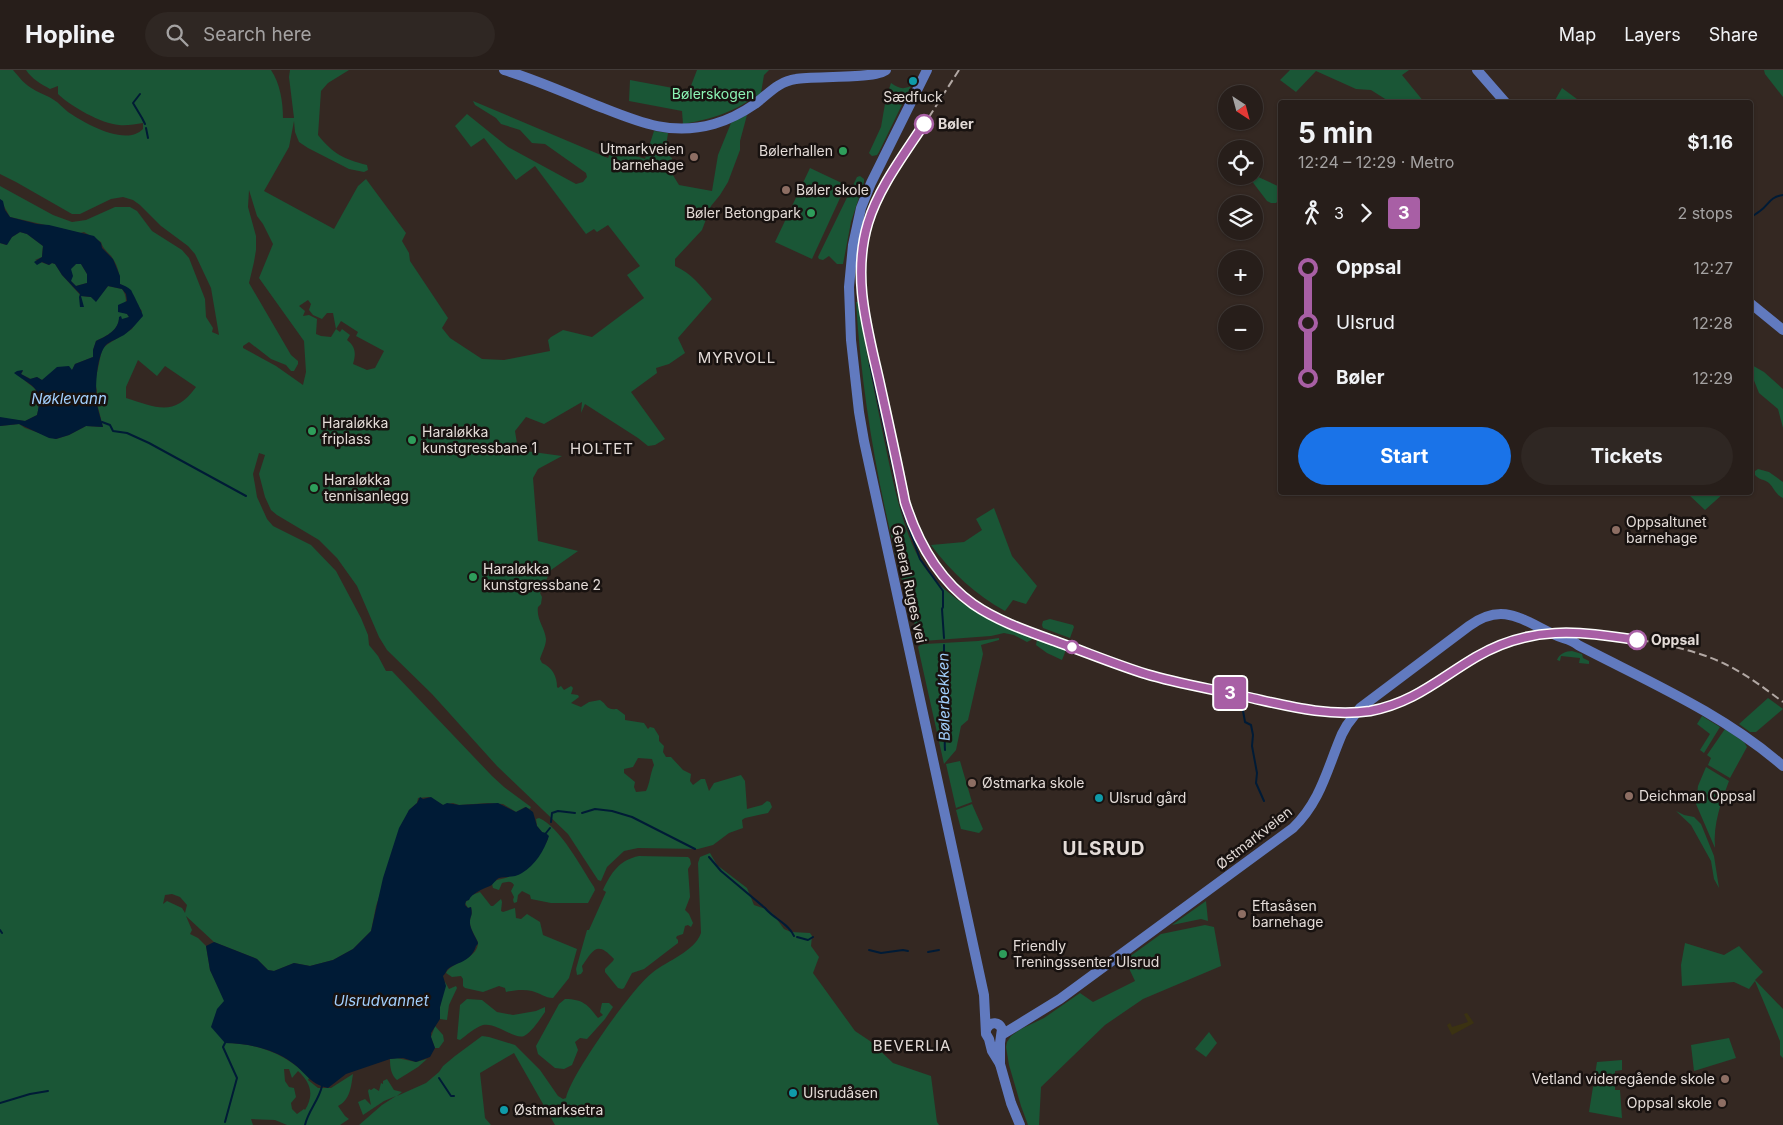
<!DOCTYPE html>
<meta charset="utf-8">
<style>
:root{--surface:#271e1a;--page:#2f2723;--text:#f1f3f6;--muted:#a4a2a2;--line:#433c39;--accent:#1a73e8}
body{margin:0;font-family:Inter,sans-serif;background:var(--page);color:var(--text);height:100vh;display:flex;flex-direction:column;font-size:19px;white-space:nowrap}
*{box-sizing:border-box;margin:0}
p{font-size:16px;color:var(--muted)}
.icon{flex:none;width:28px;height:28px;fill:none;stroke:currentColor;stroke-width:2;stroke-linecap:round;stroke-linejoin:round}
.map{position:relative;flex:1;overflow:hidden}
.side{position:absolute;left:1278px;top:30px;width:475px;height:395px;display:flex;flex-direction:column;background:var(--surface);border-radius:5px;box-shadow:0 1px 4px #0004,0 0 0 1px var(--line)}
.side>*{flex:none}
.badge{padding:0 10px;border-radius:4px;font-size:18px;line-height:32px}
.needle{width:32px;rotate:144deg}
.buttons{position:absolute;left:1218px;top:15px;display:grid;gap:10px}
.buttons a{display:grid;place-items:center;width:45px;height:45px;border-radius:50%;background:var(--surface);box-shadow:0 1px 4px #0004,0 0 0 1px var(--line);font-size:25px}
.map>.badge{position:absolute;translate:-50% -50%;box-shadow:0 0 0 2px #fff}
.legs{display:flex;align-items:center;gap:8px;height:55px;padding:0 20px;font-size:16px}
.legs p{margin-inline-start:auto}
.head{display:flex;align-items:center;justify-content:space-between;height:85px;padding:0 20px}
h1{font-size:28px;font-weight:700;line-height:38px}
.action{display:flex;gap:10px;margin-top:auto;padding:10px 20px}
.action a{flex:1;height:58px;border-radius:30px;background:var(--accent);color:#fff;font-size:20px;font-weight:700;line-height:58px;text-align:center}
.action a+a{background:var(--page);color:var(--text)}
ul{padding:0 20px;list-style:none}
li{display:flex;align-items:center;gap:18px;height:55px;font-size:19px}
li i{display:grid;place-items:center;width:8px;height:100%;margin:0 6px;background:currentColor}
li i::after{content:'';width:12px;height:12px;margin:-6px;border:4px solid;border-radius:50%;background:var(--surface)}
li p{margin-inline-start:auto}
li:first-child i{background:linear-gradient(#0000 50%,currentColor 0)}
li:last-child i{background:linear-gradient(currentColor 50%,#0000 0)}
header{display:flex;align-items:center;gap:30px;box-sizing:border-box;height:70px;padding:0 25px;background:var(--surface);border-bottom:1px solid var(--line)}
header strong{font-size:24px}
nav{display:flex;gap:28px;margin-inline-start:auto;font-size:18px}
.search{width:350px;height:45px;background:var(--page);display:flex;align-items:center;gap:12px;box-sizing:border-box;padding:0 18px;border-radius:28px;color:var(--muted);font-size:19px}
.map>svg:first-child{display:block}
.green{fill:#1a5636;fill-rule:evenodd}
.sand{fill:#3b3212}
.water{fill:#001b36;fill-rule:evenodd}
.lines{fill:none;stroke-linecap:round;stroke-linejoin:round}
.stream{stroke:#001b36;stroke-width:2}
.secondary{stroke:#617abf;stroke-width:10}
.rail{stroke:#b2a8a4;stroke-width:2;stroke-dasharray:8 4;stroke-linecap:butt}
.line-1-casing{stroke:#fff;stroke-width:11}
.line-1{stroke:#a85fa5;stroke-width:8}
.culture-dot{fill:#0f9aa8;stroke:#181210;stroke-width:2}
.stop-1-dot{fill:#fff;stroke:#a85fa5;stroke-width:2.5}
.leisure-dot{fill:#2e9e5b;stroke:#181210;stroke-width:2}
.education-dot{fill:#8d6e63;stroke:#181210;stroke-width:2}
.labels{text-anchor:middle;stroke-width:5;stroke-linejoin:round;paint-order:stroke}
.park-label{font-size:14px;fill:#8bf4b4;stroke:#181210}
.poi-label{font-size:14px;fill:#e3dbd7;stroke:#181210;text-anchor:start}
.stop-label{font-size:14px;font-weight:bold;fill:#e3dbd7;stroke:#181210;text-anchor:start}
.street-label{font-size:14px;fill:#e3dbd7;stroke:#181210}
.neighbourhood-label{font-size:15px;letter-spacing:1px;fill:#e3dbd7;stroke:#181210}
.water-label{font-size:15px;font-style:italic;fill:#a2cffd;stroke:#181210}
.district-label{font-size:19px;font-weight:bold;letter-spacing:1px;fill:#e3dbd7;stroke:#181210}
</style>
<header>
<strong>Hopline</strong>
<div class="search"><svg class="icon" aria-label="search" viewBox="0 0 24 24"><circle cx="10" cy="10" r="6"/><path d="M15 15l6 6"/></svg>Search here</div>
<nav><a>Map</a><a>Layers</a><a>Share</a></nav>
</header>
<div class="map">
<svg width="1783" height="1055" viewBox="0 0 1783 1055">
<rect width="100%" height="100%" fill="#342822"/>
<g class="green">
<path d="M0 0H13C19 7 25 15 33 19 39 23 47 25 54 30 59 33 63 38 68 42 84 53 126 77 143 59V53C135 54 127 56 119 55 102 54 70 36 58 24V16L50 19C41 14 32 9 26 0H271C280 13 283 32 283 48H294L289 7 290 0H349L328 13 321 21 318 65C333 84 344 89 367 95L368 100 364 102 349 99 308 78 299 72 295 62 294 51 289 77 264 121 334 159 358 116 366 109 406 163 402 171 409 183 410 191 448 248 442 258 450 268 482 289 504 290 550 281 548 270 551 267 563 260 592 267 644 228 627 205 640 196 608 155 597 162 594 159 586 164 535 96 516 110 484 68 471 77 455 56 467 44 508 77 576 114 583 112 587 107 586 103 545 74 532 73 520 60 501 54 496 48 475 35 473 31 608 88 613 78 645 89 654 61 668 63 665 83 672 88 671 102 679 115 712 121 718 85 731 53 747 45 740 71V80L728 112 720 125 711 136 702 160 675 189V196C691 203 701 216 712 229L678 268 685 283 669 294 656 298 657 303 631 322 665 369 655 375 648 376 638 368 585 334 581 343 582 332 544 354 526 347 515 361 518 380 562 386 538 399 533 408 538 471 578 481 551 500 540 523 542 527 541 534 538 537C536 549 545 558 546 569 546 576 542 582 540 589L542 593C552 597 557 606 557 617L558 618 561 616 564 620 571 616 573 618 571 624 578 625 579 627 571 633 581 637 589 632 600 630C608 635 605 640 617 639L625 645V650L644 653 648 659 650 657 654 658 659 666V671L664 676 663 682 666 687H671L683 700 691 704 690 711 693 715 701 709H705L709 721 714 713 741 705 745 711 747 739 762 735 767 731 770 732 772 737 768 743 745 748 742 750 743 758 729 763 713 775 698 779 638 778 624 781 607 797 601 811 598 810 568 764 497 696 432 624 387 580 379 567 357 516 337 488 319 470 277 445 271 440 265 427 259 404 265 385 259 383 253 404 255 415 257 427 267 449 273 456 311 475 336 501 361 548 368 565 369 575 378 586 386 601H392L492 706 504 717 531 737 530 739 525 737 516 742 503 734 488 733 459 735 453 733 443 735 429 727 418 728 417 733 409 740 376 836 371 861 353 879 333 890 310 896 294 893 274 901 268 900 257 889 214 872 186 846 192 860 190 864 198 868 206 876 210 900 225 931V973C256 973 288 984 309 1008L308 1010 318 1018H331L353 1004C351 1017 350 1030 338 1036L345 1046 349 1049 340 1055H287L275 1050 251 1049 253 1055H0V356L19 354 25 358 56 369 69 365 86 356 103 357 97 333V321L95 312 101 284 103 278 108 274 132 259 142 241C133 230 134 220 120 214 120 206 118 196 113 189 110 183 103 180 101 172L84 162 80 163C57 158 34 152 10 147L0 129V116L53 145 72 152 86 150 115 137H130L137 141 152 161 182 180 189 188 205 229 206 247 213 258 212 262 219 265 211 218 195 184 188 176 161 156 140 135 133 130 123 127 111 129 80 144H72L16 112 0 104ZM249 120 257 146 263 154 273 174 259 208 304 271 306 302 303 315 276 296 243 278V276L249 272 271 289 286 295 291 301H294L298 294V291L291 285 249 213 254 192 256 180V166L248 137ZM308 230 311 234 309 240 313 245 322 249 327 243H333L336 259 331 267 321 266 316 264 317 249 309 245 303 246 305 241 299 236ZM341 251 358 262 356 266 384 281 375 298 367 300 353 294C356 284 356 277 347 270L350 265 342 259 340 262 336 259ZM138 290 157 306 165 296 196 317C174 348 156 337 126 328V317ZM638 688 652 689 654 695C650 704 650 713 646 721L636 722 634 717 635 712 624 703V699L633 697ZM172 824 180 827 187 835 185 843 182 838 167 831 163 834 165 825ZM284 999H289L292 1008 298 1001C310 1012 315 1024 305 1040L304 1039 297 1044 292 1039 291 1033 296 1027 294 1018 289 1017 285 1011Z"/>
<path d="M697 0H769L764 5 761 23C735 41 714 49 683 54L682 41 629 31 630 10 689 21Z"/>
<polygon points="1290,0 1409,0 1402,5 1424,32 1390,32 1371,20 1356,19 1316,1 1296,22 1280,10"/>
<polygon points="1764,0 1783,0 1783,27 1765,4"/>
<path d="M891 13C899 18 902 20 911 16L879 82 877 85 872 86 869 83 881 57 886 28Z"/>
<polygon points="1562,18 1581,32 1554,32"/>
<polygon points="810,98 846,115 812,189 775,172"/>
<polygon points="1254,105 1280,117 1280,129 1276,133 1271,133 1267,131 1248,106 1254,106"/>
<polygon points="860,106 864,109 864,112 851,152 843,194 837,194 829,186 823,190 819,189 818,187 857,107"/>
<path d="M20 162 27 164 43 176 42 187 35 190 49 195 52 193 55 194 62 205 81 226 91 227 96 231 108 216 122 219C128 228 126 233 123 242L127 244 129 247 125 249H119C118 261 106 266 96 271L93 280V287L75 294 72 300 48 306 42 310 37 307 31 309 21 304 23 301H17C29 321 45 313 37 345L25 351 0 348V173L6 175 12 167Z"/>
<polygon points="76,194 81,194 87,204 87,213 76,216 71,211 70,199"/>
<path d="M856 232H858C865 278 875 324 884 369 892 407 904 472 928 502 954 534 994 553 1032 568L1031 570 1027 572 1014 565 1004 563 991 566 923 571 917 569C915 561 915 554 913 546 911 539 908 532 906 525 880 429 862 331 856 232Z"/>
<polygon points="1750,294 1764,302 1783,319 1783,358 1778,339 1759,323 1753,308 1750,305"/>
<path d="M1758 399 1769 402 1783 412V428C1776 425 1774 418 1769 413 1764 409 1759 410 1755 405V401Z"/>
<polygon points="1687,423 1724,423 1705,440"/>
<path d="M994 438 1012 486 1037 516 1026 534 1013 530 1005 541C976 525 951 502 931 475L964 472 982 460 976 449Z"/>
<polygon points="1050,549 1073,555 1074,557 1070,568 1043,558 1042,555 1043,551"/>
<polygon points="999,568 999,570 981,575 983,584 968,650 961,656 956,680 944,694 918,577 920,575 925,574 978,571"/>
<polygon points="1037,570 1066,580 1062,590 1047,583 1036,575"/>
<path d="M1572 581 1582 584 1583 588 1589 591V594L1579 593 1580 588 1561 586 1560 591 1557 590C1559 584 1566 581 1572 581Z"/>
<polygon points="1768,628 1783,639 1756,662 1750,662 1739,654"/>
<polygon points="1702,646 1720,657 1704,683 1700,680 1710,664 1697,654"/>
<polygon points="1725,659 1744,672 1747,677 1730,708 1708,695 1711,688 1707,685"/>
<polygon points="960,691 972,732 956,738 946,694"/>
<path d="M1706 697 1729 711C1721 732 1713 754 1715 778L1696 734 1698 716Z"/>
<polygon points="972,734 983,759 979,763 961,759 956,740"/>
<polygon points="1676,741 1684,745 1694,747 1701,754 1714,786 1719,818 1714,809 1711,791 1691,755"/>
<path d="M539 748C560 757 581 797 594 817L595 820 588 833H551L531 829 530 825 522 821 518 825 517 832 514 833 513 830 514 827 511 821 514 815C511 810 507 812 502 813L499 820 493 818 492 814C498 807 504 810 510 806 523 798 542 782 548 769L537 756 536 749Z"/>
<path d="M710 783 717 795 747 818 754 835 768 840 773 844 784 859 791 862 810 863 812 866 811 876 819 887 813 903 855 961 870 971 893 993 931 1006 937 1052 939 1055H555L514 983 480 1003 485 1048 491 1055H359L382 1035 396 1026 384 1031 363 1045 358 1032 365 1029 371 1035 368 1021 369 1019 371 1020 374 1018 379 1021 381 1013 383 1014V1011L387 1009 394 1020 402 1022 397 1026 426 1013 439 1002 443 996 455 986 482 966 489 967 515 975 540 1000 558 1026 563 1029 566 1028C570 1006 633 917 652 903 668 890 694 882 701 863L698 793 700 787Z"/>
<path d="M639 786 688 787 690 789 691 794 688 799 690 827 685 840 689 844 693 853 691 857 688 855 685 856 683 864 677 866 676 868 678 870V873L674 876 644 899 632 903 624 918 622 919 618 918 605 902V899L613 891 614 889C597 870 593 880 582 896L583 901 581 904 577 905 576 899 587 860H589L606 822 603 820C611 803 619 790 639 786Z"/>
<path d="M480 822 491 836H493L501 829 502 832 501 841 503 842 515 838 516 848 521 849 527 844 540 852 543 865 577 879 569 908 553 928C545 928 540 923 532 921 524 919 514 920 506 922L505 918 499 916 483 922 465 918 463 916V909L461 906 452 907 446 903C451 892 477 890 478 873 478 870 469 858 470 852 470 846 473 846 471 837L468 838 465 833 472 825Z"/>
<polygon points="1206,831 1208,851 1201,849 1172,855"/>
<polygon points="1205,855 1214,857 1221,896 1143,929 1105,955 1041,1017 1039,1055 1028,1055 1021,1036 1009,995 1006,977 1007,972 1011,966 1021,959 1044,948 1080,923 1093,932 1135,911 1125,890 1161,864"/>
<polygon points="1685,873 1724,885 1739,876 1763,902 1755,910 1783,939 1783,988 1780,985 1780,971 1755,911 1749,919 1734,912 1682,916 1681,895"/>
<polygon points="445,912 449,919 456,916 457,918 449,935 447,950 440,949 440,937"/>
<path d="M467 929 482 930 497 942 513 945 536 941 545 937V942C540 949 532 962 524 966 515 970 496 952 483 955 474 958 467 965 460 970L457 969 460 935Z"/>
<path d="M565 929C583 929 588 935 598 948L603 945 600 942 602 933H609L613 937 605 949 587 969 580 968 575 972 578 980 572 995 564 999 555 998 538 984 536 976 559 934Z"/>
<polygon points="435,956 443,965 444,971 439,978 435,978 431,967"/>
<polygon points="1209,962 1217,973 1206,987 1195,979"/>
<polygon points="1729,968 1736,988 1694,1001 1691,975"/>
<path d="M397 988 416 992 427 989 418 997 397 1010C391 1005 390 997 390 989Z"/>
<polygon points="1622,990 1622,1000 1615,1001 1615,1020 1620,1020 1622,1048 1589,1042 1597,992"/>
</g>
<polygon class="sand" points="1467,943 1474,953 1452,965 1447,955 1450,953 1452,957 1468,952 1464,944"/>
<g class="water">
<path d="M0 129 3 131 5 140 10 147 37 154 49 155 94 166 101 173 102 178 113 189 120 206V214C123 215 128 217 131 220 132 222 143 243 143 246 137 253 132 259 124 265 119 268 113 270 107 274 96 284 95 320 97 334 98 341 101 349 103 357L86 356 69 365 56 369 49 368 19 354 0 356V347L25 351 37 345C44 316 32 317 14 303L17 301 23 300 21 304 30 309 37 307 42 310 57 297 69 296 72 300 75 294 93 287V280L96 271C107 266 119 260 119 247L121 246 122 249 129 247 127 244 118 242V235L127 231 126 224 122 219 108 216 96 232 91 227 81 226 84 237H80L79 227 80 224 62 205 55 194 52 193 49 195 42 192 37 195 34 192 42 187 43 176 27 164 20 162 12 167 7 175 0 173ZM76 194H81L87 204V213L76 216 71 211 73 206 71 199Z"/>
<path d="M420 727 423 729 431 727 443 735 447 733 459 735 498 733 516 742 526 737 533 742 537 756 542 762 546 763 549 766C544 781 535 795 522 803 515 808 506 806 499 808 495 810 494 814 490 816 484 818 471 824 469 830L466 831 465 835 468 838 471 837C473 847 470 845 470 852 469 858 478 871 478 873 478 874 477 875 476 876 471 893 455 892 447 900 446 902 445 904 443 906L446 916 440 937V949L431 963V967L435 978 430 987 416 992 403 988 390 989 346 1004 328 1018C308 1013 307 1003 291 992 274 979 246 973 225 973L211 957 217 939 224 931 210 900 206 876 214 872 257 889 268 900 274 901 294 893 310 896 333 890 353 879 371 861 383 808 399 758 409 740 417 733Z"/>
</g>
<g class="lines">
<g class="stream">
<polyline points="140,24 133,33 142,48 145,54"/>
<polyline points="146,58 148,68"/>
<path d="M1750 148C1754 145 1756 144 1760 141 1769 135 1769 127 1783 125"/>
<polyline points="870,294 902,439 920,489 943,521 943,537 942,539 944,568"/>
<polyline points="102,352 110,355 113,361 127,363 149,373 246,426"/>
<path d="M944 575C944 601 943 627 945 652 946 662 944 670 945 680"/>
<polyline points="1242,635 1245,652 1251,655 1253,665 1252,676 1257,703 1256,713 1264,731"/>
<polyline points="582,743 595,739 612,741 632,747 695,779"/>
<polyline points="551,752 552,743 558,741 575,743"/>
<polyline points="546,763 550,758"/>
<path d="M709 787 721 801 765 838C774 849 788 853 794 866"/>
<polyline points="0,860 2,863"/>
<polyline points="797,867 808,870 813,867"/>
<polyline points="869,880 881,883 903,880 908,881"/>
<polyline points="928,882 939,880"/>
<polyline points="439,1008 451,1026 454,1026"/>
<polyline points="0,1033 30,1024 48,1021"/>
<polyline points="225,1052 237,1008 223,977 225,973"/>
<path d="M305 1055C308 1041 319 1030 322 1016"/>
</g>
<g class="secondary">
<path d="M504 0C534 9 563 22 593 34 634 50 668 67 714 54 728 50 742 43 755 34 768 24 779 11 796 9 813 6 877 9 886 0"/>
<polyline points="927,0 871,113 861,138 853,175 849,217 851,270 859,342 864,371 984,925 986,964 989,969 992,981 1000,994"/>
<polyline points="1477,0 1505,32"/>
<polyline points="1750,233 1783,260"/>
<path d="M987 958C991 951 999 952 1002 959L1000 973V994L1011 1033 1020 1055"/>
<path d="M1003 964 1060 929 1293 758C1321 731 1327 699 1342 664L1347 655 1360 638 1469 556C1502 532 1521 549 1553 564 1562 569 1570 568 1578 575 1649 612 1722 643 1783 696"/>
</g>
<g class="rail">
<polyline points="959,0 883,119 869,151 862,180 860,207 862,232 905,432 919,469 938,500 962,525 972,533 994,546 1019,558 1147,604 1284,635 1324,642"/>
<path d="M1593 564C1634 568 1688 576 1725 594 1746 604 1764 618 1783 632"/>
</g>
</g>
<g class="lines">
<g class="line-1-casing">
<path id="line-1" d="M924 54C904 85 879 117 868 153 852 206 867 257 879 310 888 351 897 391 905 432 918 473 938 509 973 534 999 552 1030 562 1060 573 1088 583 1117 595 1146 604 1179 614 1213 619 1247 627 1288 636 1328 647 1370 641 1414 633 1440 608 1476 587 1530 555 1579 561 1637 570"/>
</g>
<use href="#line-1" class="line-1"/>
</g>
<g class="culture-dot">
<circle cx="913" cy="11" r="5"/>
<circle cx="1099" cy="728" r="5"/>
<circle cx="793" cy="1023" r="5"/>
<circle cx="504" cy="1040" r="5"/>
</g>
<g class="stop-1-dot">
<circle cx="924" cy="54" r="9"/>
<circle cx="1637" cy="570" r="9"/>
<circle cx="1072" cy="577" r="6"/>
</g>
<g class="leisure-dot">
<circle cx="843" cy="81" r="5"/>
<circle cx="811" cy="143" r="5"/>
<circle cx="312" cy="361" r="5"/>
<circle cx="412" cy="370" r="5"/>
<circle cx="314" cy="418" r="5"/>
<circle cx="473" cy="507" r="5"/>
<circle cx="1003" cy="884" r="5"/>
</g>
<g class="education-dot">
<circle cx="694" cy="87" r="5"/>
<circle cx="786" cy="120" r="5"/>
<circle cx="1616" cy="460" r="5"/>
<circle cx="972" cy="713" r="5"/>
<circle cx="1629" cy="726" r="5"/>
<circle cx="1242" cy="844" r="5"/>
<circle cx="1725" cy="1009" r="5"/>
<circle cx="1722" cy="1033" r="5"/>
</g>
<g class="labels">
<g class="park-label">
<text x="713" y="29">Bølerskogen</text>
</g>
<g class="poi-label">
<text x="913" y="32" text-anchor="middle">Sædfuck</text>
<text x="684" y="84" text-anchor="end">Utmarkveien<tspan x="684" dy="16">barnehage</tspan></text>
<text x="833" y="86" text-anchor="end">Bølerhallen</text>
<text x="796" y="125">Bøler skole</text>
<text x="801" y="148" text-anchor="end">Bøler Betongpark</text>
<text x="322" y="358">Haraløkka<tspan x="322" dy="16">friplass</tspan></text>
<text x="422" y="367">Haraløkka<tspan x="422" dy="16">kunstgressbane 1</tspan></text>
<text x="324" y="415">Haraløkka<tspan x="324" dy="16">tennisanlegg</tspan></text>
<text x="1626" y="457">Oppsaltunet<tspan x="1626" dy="16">barnehage</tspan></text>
<text x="483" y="504">Haraløkka<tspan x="483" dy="16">kunstgressbane 2</tspan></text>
<text x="982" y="718">Østmarka skole</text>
<text x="1639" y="731">Deichman Oppsal</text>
<text x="1109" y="733">Ulsrud gård</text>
<text x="1252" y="841">Eftasåsen<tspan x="1252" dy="16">barnehage</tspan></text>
<text x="1013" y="881">Friendly<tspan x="1013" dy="16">Treningssenter Ulsrud</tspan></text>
<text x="1715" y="1014" text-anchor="end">Vetland videregående skole</text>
<text x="803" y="1028">Ulsrudåsen</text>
<text x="1712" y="1038" text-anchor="end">Oppsal skole</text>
<text x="514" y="1045">Østmarksetra</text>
</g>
<g class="stop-label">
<text x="938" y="59">Bøler</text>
<text x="1651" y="575">Oppsal</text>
</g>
<g class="street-label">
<text transform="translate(909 514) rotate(78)" y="5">General Ruges vei</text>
<text transform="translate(1254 768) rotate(-38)" y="5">Østmarkveien</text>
</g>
<g class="neighbourhood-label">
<text x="737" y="293">MYRVOLL</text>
<text x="602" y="384">HOLTET</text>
<text x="912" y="981">BEVERLIA</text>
</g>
<g class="water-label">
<text x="69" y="334">Nøklevann</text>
<text transform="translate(944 627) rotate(-91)" y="5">Bølerbekken</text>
<text x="381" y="936">Ulsrudvannet</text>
</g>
<g class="district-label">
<text x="1104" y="785">ULSRUD</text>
</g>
</g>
</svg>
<div class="buttons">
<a><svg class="needle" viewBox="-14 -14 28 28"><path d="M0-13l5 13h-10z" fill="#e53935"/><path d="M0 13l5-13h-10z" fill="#a4a2a2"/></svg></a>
<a><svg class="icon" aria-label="locate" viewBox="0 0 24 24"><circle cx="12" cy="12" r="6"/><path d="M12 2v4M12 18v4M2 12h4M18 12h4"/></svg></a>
<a><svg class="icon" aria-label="layers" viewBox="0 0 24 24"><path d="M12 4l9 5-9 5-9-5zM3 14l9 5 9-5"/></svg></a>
<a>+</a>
<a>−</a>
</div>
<b class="badge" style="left:1230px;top:623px;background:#a85fa5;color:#fff">3</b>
<section class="side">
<div class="head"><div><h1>5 min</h1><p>12:24 – 12:29 · Metro</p></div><b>$1.16</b></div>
<div class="legs"><svg class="icon" aria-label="walk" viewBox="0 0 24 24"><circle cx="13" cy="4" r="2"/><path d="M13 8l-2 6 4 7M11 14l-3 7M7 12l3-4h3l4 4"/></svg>3<svg class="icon" aria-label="forward" viewBox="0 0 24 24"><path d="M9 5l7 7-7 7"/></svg><b class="badge" style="background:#a85fa5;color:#fff">3</b><p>2 stops</p></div>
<ul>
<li><i style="color:#a85fa5"></i><b>Oppsal</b><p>12:27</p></li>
<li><i style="color:#a85fa5"></i><span>Ulsrud</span><p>12:28</p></li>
<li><i style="color:#a85fa5"></i><b>Bøler</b><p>12:29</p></li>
</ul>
<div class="action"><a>Start</a><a>Tickets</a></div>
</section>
</div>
